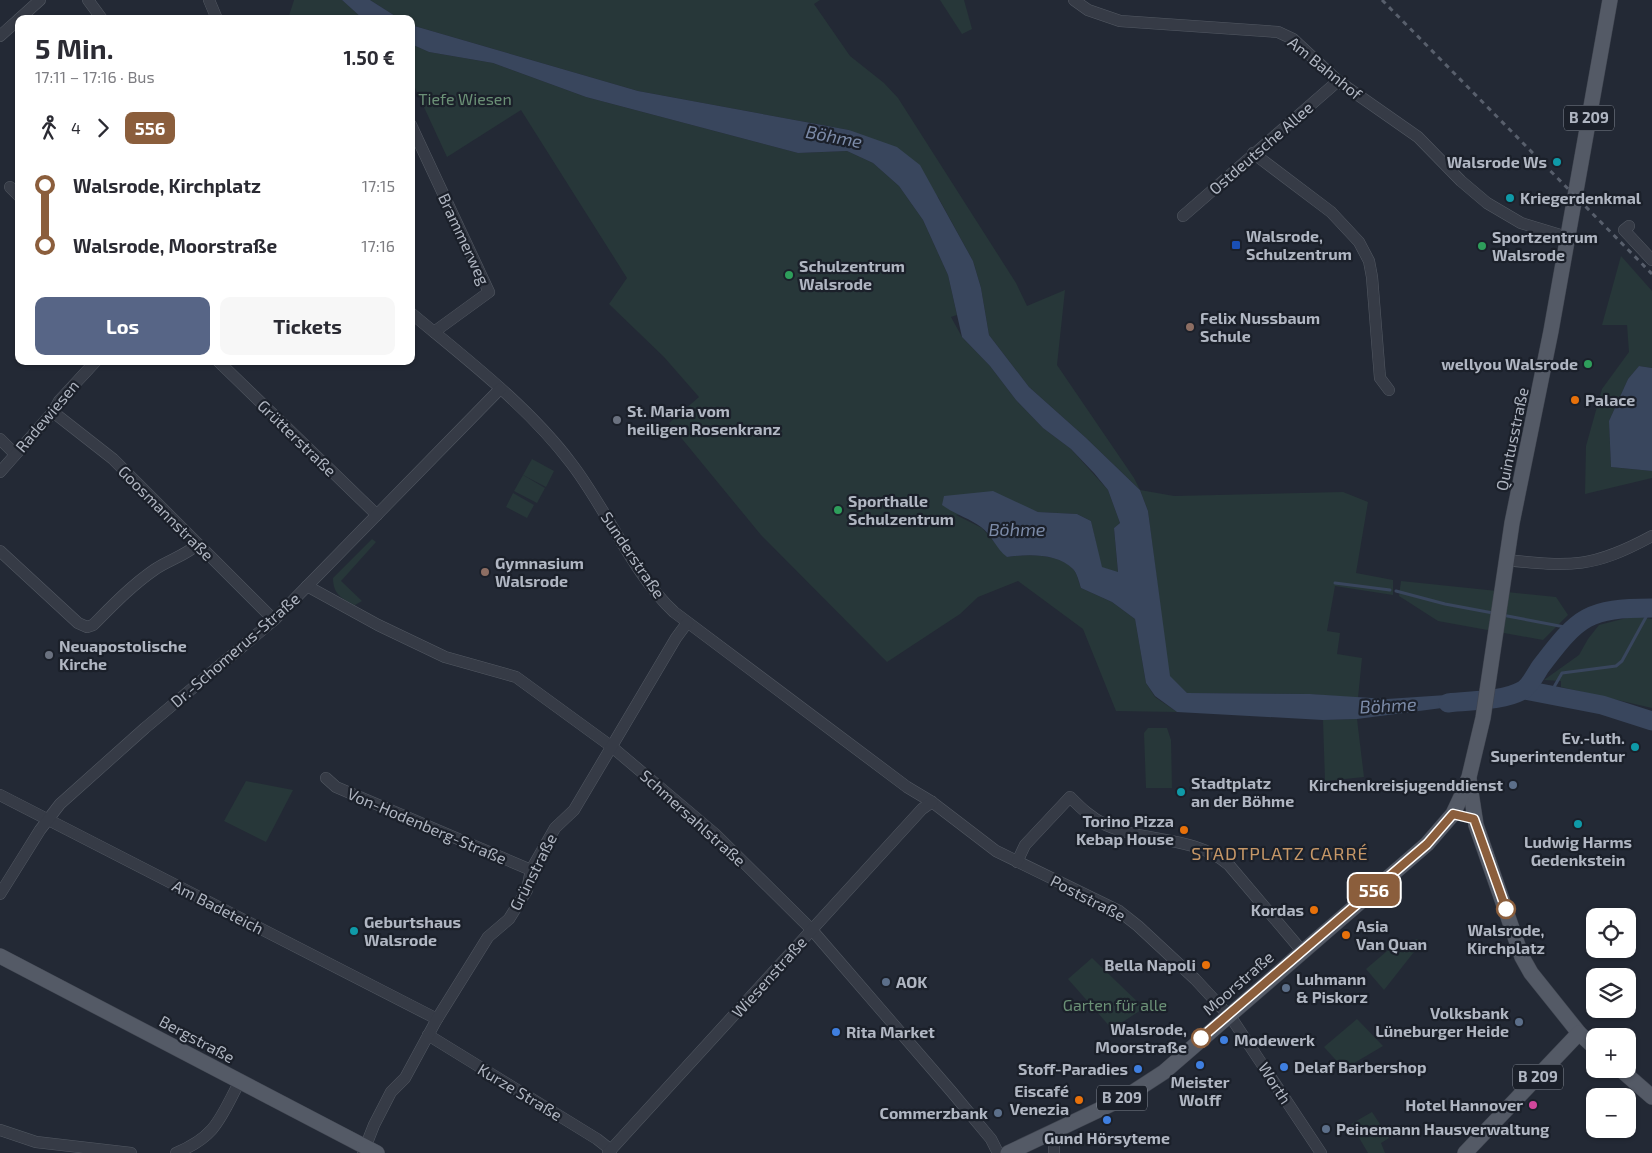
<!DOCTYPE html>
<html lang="de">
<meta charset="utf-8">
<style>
:root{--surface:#fff;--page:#f7f7f7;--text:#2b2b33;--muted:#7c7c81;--accent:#576586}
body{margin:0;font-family:"Exo 2",sans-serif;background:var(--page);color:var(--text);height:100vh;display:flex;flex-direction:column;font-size:19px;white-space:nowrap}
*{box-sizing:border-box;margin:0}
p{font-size:16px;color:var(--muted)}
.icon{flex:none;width:28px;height:28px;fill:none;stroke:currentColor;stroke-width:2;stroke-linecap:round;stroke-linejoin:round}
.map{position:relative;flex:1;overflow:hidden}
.panel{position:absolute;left:15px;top:15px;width:400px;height:350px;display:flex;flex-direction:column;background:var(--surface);border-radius:10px;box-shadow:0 1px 4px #0004}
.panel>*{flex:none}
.badge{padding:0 10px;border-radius:8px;font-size:18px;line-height:32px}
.tools{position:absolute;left:1586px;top:908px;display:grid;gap:10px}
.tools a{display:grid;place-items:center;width:50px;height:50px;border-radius:10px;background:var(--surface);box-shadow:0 1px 4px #0004;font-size:25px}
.map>.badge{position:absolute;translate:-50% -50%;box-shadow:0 0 0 2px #fff}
.legs{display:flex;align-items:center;gap:8px;height:55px;padding:0 20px;font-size:16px}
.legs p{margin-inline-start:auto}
.overview{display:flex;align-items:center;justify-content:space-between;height:85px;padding:0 20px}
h1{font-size:28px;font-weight:700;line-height:38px}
.primary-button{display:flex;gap:10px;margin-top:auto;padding:10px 20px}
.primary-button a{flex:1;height:58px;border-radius:10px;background:var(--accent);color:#fff;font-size:20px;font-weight:700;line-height:58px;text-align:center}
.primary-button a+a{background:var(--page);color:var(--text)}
ul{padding:0 20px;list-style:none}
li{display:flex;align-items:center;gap:18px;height:60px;font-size:19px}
li i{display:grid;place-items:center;width:8px;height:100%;margin:0 6px;background:currentColor}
li i::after{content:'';width:12px;height:12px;margin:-6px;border:4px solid;border-radius:50%;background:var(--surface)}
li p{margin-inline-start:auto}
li:first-child i{background:linear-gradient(#0000 50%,currentColor 0)}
li:last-child i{background:linear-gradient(currentColor 50%,#0000 0)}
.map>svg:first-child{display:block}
.green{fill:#273739}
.water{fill:#39465d}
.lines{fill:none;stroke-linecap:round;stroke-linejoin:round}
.stream{stroke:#39465d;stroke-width:3}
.river{stroke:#39465d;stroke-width:19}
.minor-casing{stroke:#535963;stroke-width:12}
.major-casing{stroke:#3f444f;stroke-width:16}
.minor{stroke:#363b46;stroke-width:11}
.major{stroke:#545a66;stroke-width:15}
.rail{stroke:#585f6c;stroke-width:3;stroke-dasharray:5 5;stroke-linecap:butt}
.line-1-casing{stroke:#fff;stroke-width:11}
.line-1{stroke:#8b5e3c;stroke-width:8}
.culture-dot{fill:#0f9aa8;stroke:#1b202a;stroke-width:2}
.transit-dot{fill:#1a4fb4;stroke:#1b202a;stroke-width:2}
.leisure-dot{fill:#2e9e5b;stroke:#1b202a;stroke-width:2}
.education-dot{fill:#8d6e63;stroke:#1b202a;stroke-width:2}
.food-dot{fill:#e8710a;stroke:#1b202a;stroke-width:2}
.worship-dot{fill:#6b7280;stroke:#1b202a;stroke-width:2}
.service-dot{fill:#5c6f8a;stroke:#1b202a;stroke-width:2}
.stop-1-dot{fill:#fff;stroke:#8b5e3c;stroke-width:2.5}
.shop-dot{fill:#3f7fe0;stroke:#1b202a;stroke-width:2}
.hotel-dot{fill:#d1479c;stroke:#1b202a;stroke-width:2}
.labels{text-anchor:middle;stroke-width:4.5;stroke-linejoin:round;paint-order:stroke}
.shield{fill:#1b202a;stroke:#838994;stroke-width:1}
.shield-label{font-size:15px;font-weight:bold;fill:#b0b6c2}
.street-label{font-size:16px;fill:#b0b6c2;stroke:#1b202a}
.park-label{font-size:16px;fill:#6b9076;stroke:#1b202a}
.poi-label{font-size:16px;font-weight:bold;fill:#b0b6c2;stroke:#1b202a;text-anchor:start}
.stop-label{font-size:16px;font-weight:bold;fill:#b0b6c2;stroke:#1b202a}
.water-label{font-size:18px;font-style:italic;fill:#7c8ba8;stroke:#1b202a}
.neighbourhood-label{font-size:18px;letter-spacing:1px;fill:#c69767;stroke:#1b202a}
</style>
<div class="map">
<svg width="1652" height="1153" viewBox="0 0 1652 1153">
<rect width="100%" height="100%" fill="#232935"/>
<g class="green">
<polygon points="294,0 342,0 363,19 288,19"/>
<polygon points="370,0 820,0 814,4 850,56 884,83 898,98 1016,283 1027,306 1065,290 1057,365 1134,478 1140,490 1174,496 1343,492 1368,502 1356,573 1393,580 1393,595 1335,586 1327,631 1340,633 1337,654 1362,658 1358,698 1310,694 1187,693 1169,676 1148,511 1140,490 1085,437 1029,387 989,335 981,288 973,261 938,197 849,130 638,91 411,25 411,19 400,19"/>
<polygon points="940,0 964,0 972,29 962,34"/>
<path d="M411 44 429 52 493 63 586 97 798 153 847 151 873 163 899 186 923 220 948 275 957 315 951 317 962 337 990 366 1016 400 1043 428 1071 449 1108 490 1120 523 1114 528 1118 573 1101 567 1091 521 1077 514 1038 512 1018 505 956 515 982 528 1007 557C1026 554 1060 553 1074 570 1077 574 1079 583 1081 588L1112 602 1135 619 1146 683 1155 697 1177 712 1116 711 1083 629 1018 581 978 597 960 614 887 662 761 535 669 423 699 397 664 357 609 304 627 278 521 110 447 157 411 79Z"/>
<polygon points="1621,256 1652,291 1652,368 1639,366 1628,379 1609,421 1611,467 1652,471 1652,478 1585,494 1586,446 1602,389 1629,352 1627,325 1602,325"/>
<polygon points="532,459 554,471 546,487 523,475"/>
<polygon points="523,475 545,488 537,503 514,491"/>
<polygon points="513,493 534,505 527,518 506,507"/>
<path d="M372 539 376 542 341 581 362 601 355 605C342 599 333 594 333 578Z"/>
<polygon points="1401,581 1556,597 1568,615 1543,640 1438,621 1399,596"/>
<polygon points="1634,616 1652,619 1652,708 1561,687 1561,681 1544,680 1579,655 1588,639 1599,625"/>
<polygon points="1357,719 1364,777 1325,781 1323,720"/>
<polygon points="1148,728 1167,728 1171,740 1172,788 1146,788 1144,733"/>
<polygon points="246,781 293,790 266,842 224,821"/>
<polygon points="1417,939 1421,943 1384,990 1366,969 1393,946 1396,949"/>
<polygon points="1092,958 1144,1008 1112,1029 1068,979"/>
<polygon points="1357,1019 1383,1046 1344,1069 1324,1047"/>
<polygon points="1372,1112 1389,1138 1381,1143 1385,1153 1368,1153 1351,1124"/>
</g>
<g class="water">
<polygon points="342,0 370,0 400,19 363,19"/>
<path d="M411 25 638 91 849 130 897 147 920 165 973 261 981 288 989 335 1029 387 1085 437 1140 490 1148 511 1170 676 1187 693 1310 694 1387 699 1476 693 1473 704 1357 719 1323 720 1177 712 1155 696 1146 683 1135 619 1112 602 1081 588C1079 582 1077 573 1073 569 1058 553 1027 554 1007 557 996 549 992 535 981 527 969 518 954 514 942 505L944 496 993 491 1038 512 1077 514 1091 521 1102 567 1118 572 1114 528 1120 523 1108 490 1094 473 1071 449 1043 428 1016 400 990 366 962 337 948 275 923 220 899 186 873 163 847 151 798 153 586 97 493 63 429 52 411 44Z"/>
<polygon points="1639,366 1652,368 1652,471 1611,467 1609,421 1628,379"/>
</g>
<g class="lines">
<g class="stream">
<polyline points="1335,583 1390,590"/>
<polyline points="1396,591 1445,604 1493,613"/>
<polyline points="1502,615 1570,628"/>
<polyline points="1550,694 1562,673 1616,666 1622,661 1651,608"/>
</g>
<g class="river">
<polyline points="1525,690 1602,705 1652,721"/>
<path d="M1448 703C1472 700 1501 702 1523 690 1530 686 1536 673 1541 666 1579 616 1588 608 1652 608"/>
</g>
<g class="minor-casing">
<g id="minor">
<polyline points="88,0 102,19"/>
<polyline points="209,0 217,19"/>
<polyline points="1074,0 1088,10 1120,21 1278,32 1293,39 1338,81 1418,137 1461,181 1487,203 1521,223 1567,237"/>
<polyline points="19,19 40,0"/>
<polyline points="0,36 19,19"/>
<polyline points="411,125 489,292 434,332"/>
<polyline points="1253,153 1331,212 1359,242 1369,261 1372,277 1380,378 1389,390"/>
<polyline points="10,187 19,196"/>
<polyline points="1183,216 1338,81"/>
<polyline points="1629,226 1624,230 1652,260"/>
<path d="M411 313C465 358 528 406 571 463 606 508 633 574 674 612L907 787 932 802 996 851 1119 911 1138 926 1195 979 1232 1019 1321 1153"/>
<polyline points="218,361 377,515"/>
<polyline points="53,412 113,459 274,620"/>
<polyline points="0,439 15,454"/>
<polyline points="0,472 53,412 59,401 96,361"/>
<path d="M0 551 78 623 87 627 93 625C112 606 131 586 154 570 168 560 185 556 198 544"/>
<path d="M1506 560C1572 567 1593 568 1652 536"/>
<polyline points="307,586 378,625 445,657 516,677 612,747 715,834 812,930 951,1091 991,1139 998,1153"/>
<polyline points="326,778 336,787 531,870"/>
<polyline points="0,795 437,1019"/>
<path d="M1017 862 1025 845 1070 797C1081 808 1091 818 1106 825 1146 843 1194 835 1229 865L1302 951"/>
<polyline points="0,894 40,830 60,804 145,728 274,620 500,389"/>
<polyline points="428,1035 597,1139 611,1150"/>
<polyline points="0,1130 36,1142 131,1153"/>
<polyline points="1050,1132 1054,1142 1054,1153"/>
<path d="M176 1153C217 1136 220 1118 240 1081"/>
<polyline points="363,1153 374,1125 391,1092 405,1078 437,1019 488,937 509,919 527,890 531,870 555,828 574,810 676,638 687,623"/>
<polyline points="608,1153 922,809 932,802"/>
</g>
</g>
<g class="major-casing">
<g id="major">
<polyline points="1469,779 1476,825 1522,957 1531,973 1579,1033 1595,1048"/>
<polyline points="0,956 377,1153"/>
<polyline points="1620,1069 1652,1097"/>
<polyline points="1008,1153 1124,1098 1164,1072 1427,844 1453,814 1460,799 1469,777 1483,718 1512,523 1551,331 1610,0"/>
<polyline points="1465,1153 1579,1033"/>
</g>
</g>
<use href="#minor" class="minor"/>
<use href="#major" class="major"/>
<polyline class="rail" points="1382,0 1652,274"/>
</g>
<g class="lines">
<g class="line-1-casing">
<polyline id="line-1" points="1201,1038 1427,844 1453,814 1474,819 1506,909"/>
</g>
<use href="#line-1" class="line-1"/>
</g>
<g class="culture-dot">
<circle cx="1557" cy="162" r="5"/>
<circle cx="1510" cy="198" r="5"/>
<circle cx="1635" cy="747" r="5"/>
<circle cx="1181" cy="792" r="5"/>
<circle cx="1578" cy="824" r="5"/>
<circle cx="354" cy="931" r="5"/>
</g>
<rect class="transit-dot" x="1231" y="240" width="10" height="10" rx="2.5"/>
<g class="leisure-dot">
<circle cx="1482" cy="246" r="5"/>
<circle cx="789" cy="275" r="5"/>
<circle cx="1588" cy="364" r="5"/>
<circle cx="838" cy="510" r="5"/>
</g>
<g class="education-dot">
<circle cx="1190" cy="327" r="5"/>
<circle cx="485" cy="572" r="5"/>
</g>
<g class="food-dot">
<circle cx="1575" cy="400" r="5"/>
<circle cx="1184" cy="830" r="5"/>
<circle cx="1314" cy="910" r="5"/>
<circle cx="1346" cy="935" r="5"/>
<circle cx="1206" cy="965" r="5"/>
<circle cx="1079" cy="1100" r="5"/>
</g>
<g class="worship-dot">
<circle cx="617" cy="420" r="5"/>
<circle cx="49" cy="655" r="5"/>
</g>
<g class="service-dot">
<circle cx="1513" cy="785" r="5"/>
<circle cx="886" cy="982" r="5"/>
<circle cx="1286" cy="988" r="5"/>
<circle cx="1519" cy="1022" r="5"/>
<circle cx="998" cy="1113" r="5"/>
<circle cx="1326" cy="1129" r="5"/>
</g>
<g class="stop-1-dot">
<circle cx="1506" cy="909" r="9"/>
<circle cx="1201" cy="1038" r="9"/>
</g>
<g class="shop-dot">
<circle cx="836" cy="1032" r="5"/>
<circle cx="1224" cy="1040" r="5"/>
<circle cx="1200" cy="1065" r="5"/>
<circle cx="1284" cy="1067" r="5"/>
<circle cx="1138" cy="1069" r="5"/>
<circle cx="1107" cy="1120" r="5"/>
</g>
<circle class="hotel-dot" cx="1533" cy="1105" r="5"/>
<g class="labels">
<g class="shield">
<rect x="1564" y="105.5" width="50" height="25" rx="4"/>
<rect x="1513" y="1064.5" width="50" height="25" rx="4"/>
<rect x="1097" y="1085.5" width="50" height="25" rx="4"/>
</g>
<g class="shield-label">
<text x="1589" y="123">B 209</text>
<text x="1538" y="1082">B 209</text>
<text x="1122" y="1103">B 209</text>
</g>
<g class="street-label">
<text transform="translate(1325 68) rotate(39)" y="6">Am Bahnhof</text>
<text transform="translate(1261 148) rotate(-41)" y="6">Ostdeutsche Allee</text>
<text transform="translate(464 239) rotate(65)" y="6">Brammerweg</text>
<text transform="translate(47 416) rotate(-50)" y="6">Radewiesen</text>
<text transform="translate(297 438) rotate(44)" y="6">Grütterstraße</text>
<text transform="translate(1512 439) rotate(-78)" y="6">Quintusstraße</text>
<text transform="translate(166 513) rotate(45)" y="6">Goosmannstraße</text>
<text transform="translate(633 555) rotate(56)" y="6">Sunderstraße</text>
<text transform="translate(235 650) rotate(-41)" y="6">Dr.-Schomerus-Straße</text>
<text transform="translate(693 818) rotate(42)" y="6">Schmersahlstraße</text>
<text transform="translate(427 826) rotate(23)" y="6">Von-Hodenberg-Straße</text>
<text transform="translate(533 872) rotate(-63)" y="6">Grünstraße</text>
<text transform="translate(1088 898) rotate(27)" y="6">Poststraße</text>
<text transform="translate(218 907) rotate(27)" y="6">Am Badeteich</text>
<text transform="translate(769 977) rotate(-48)" y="6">Wiesenstraße</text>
<text transform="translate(1238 983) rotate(-41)" y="6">Moorstraße</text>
<text transform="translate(197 1039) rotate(28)" y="6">Bergstraße</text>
<text transform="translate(1275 1083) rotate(57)" y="6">Worth</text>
<text transform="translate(520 1092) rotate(31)" y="6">Kurze Straße</text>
</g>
<g class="park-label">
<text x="465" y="105">Tiefe Wiesen</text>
<text x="1115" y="1011">Garten für alle</text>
</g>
<g class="poi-label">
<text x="1547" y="168" text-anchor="end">Walsrode Ws</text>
<text x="1520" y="204">Kriegerdenkmal</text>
<text x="1246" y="242">Walsrode,<tspan x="1246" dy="18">Schulzentrum</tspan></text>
<text x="1492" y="243">Sportzentrum<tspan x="1492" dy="18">Walsrode</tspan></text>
<text x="799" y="272">Schulzentrum<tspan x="799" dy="18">Walsrode</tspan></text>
<text x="1200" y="324">Felix Nussbaum<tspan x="1200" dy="18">Schule</tspan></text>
<text x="1578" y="370" text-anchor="end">wellyou Walsrode</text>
<text x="1585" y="406">Palace</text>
<text x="627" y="417">St. Maria vom<tspan x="627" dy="18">heiligen Rosenkranz</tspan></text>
<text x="848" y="507">Sporthalle<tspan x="848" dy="18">Schulzentrum</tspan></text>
<text x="495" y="569">Gymnasium<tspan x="495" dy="18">Walsrode</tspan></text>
<text x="59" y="652">Neuapostolische<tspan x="59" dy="18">Kirche</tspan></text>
<text x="1625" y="744" text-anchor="end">Ev.-luth.<tspan x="1625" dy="18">Superintendentur</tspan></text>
<text x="1191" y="789">Stadtplatz<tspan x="1191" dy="18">an der Böhme</tspan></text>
<text x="1503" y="791" text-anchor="end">Kirchenkreisjugenddienst</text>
<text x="1174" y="827" text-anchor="end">Torino Pizza<tspan x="1174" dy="18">Kebap House</tspan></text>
<text x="1578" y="848" text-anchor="middle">Ludwig Harms<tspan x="1578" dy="18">Gedenkstein</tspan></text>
<text x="1304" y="916" text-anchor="end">Kordas</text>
<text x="364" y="928">Geburtshaus<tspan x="364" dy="18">Walsrode</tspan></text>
<text x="1356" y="932">Asia<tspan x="1356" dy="18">Van Quan</tspan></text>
<text x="1196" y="971" text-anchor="end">Bella Napoli</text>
<text x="1296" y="985">Luhmann<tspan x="1296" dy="18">&amp; Piskorz</tspan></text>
<text x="896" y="988">AOK</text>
<text x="1509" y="1019" text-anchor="end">Volksbank<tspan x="1509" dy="18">Lüneburger Heide</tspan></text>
<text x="846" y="1038">Rita Market</text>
<text x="1234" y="1046">Modewerk</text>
<text x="1294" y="1073">Delaf Barbershop</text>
<text x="1128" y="1075" text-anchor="end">Stoff-Paradies</text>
<text x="1200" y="1088" text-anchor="middle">Meister<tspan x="1200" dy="18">Wolff</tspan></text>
<text x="1069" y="1097" text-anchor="end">Eiscafé<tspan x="1069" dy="18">Venezia</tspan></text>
<text x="1523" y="1111" text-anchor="end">Hotel Hannover</text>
<text x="988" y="1119" text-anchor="end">Commerzbank</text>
<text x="1336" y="1135">Peinemann Hausverwaltung</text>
<text x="1107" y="1144" text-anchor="middle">Gund Hörsyteme</text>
</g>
<g class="stop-label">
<text x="1506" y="936">Walsrode,<tspan x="1506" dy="18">Kirchplatz</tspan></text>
<text x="1187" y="1035" text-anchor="end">Walsrode,<tspan x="1187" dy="18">Moorstraße</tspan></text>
</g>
<g class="water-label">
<text transform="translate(834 137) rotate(11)" y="6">Böhme</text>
<text x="1017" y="536">Böhme</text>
<text transform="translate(1388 706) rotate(-3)" y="6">Böhme</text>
</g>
<g class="neighbourhood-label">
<text x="1280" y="860">STADTPLATZ CARRÉ</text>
</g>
</g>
</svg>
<div class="tools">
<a><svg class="icon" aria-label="locate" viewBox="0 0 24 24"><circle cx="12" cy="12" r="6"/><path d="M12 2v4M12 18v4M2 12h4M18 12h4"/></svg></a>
<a><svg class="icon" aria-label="layers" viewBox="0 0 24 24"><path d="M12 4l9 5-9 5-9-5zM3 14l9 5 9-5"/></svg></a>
<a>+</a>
<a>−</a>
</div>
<b class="badge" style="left:1374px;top:890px;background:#8b5e3c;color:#fff">556</b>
<section class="panel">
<div class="overview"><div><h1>5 Min.</h1><p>17:11 – 17:16 · Bus</p></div><b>1.50 €</b></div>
<div class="legs"><svg class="icon" aria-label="walk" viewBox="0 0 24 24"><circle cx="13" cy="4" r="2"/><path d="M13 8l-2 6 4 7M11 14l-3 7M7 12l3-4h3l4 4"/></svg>4<svg class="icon" aria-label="forward" viewBox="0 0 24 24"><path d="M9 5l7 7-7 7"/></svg><b class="badge" style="background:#8b5e3c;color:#fff">556</b></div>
<ul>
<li><i style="color:#8b5e3c"></i><b>Walsrode, Kirchplatz</b><p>17:15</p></li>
<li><i style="color:#8b5e3c"></i><b>Walsrode, Moorstraße</b><p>17:16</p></li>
</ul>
<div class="primary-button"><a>Los</a><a>Tickets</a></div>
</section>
</div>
